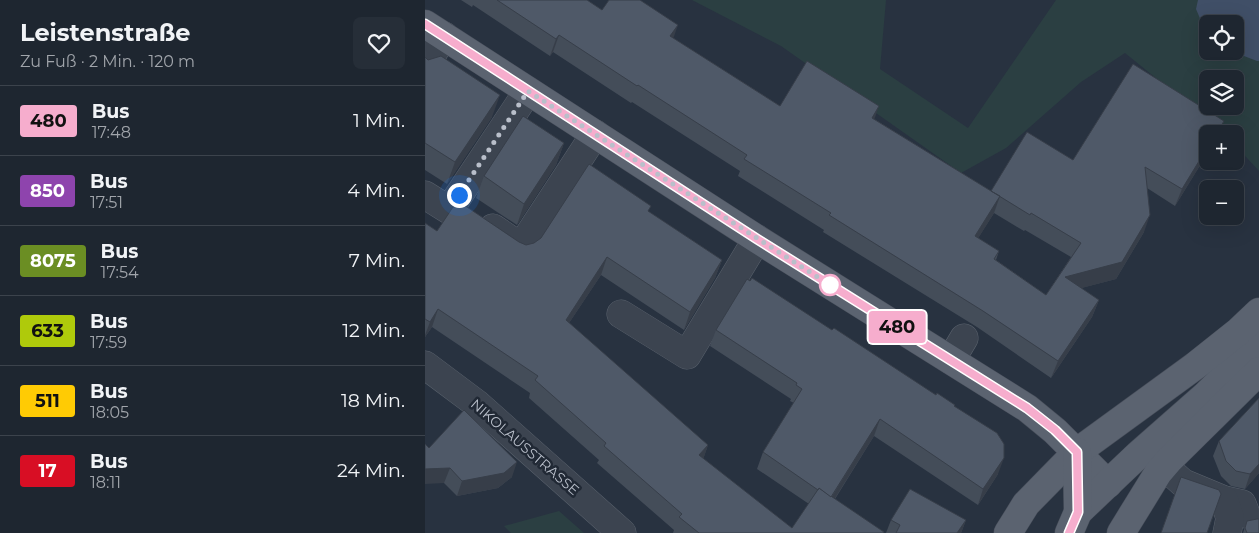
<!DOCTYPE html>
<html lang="de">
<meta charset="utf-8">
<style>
:root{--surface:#1e2630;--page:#262e38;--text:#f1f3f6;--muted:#a1a5ab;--line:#3c434c}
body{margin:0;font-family:Montserrat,sans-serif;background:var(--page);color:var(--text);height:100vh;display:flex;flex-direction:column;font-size:19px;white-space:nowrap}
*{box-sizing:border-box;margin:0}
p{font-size:16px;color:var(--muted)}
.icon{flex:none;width:28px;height:28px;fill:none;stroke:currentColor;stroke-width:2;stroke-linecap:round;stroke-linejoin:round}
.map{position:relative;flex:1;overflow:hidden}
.side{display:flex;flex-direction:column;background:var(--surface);width:425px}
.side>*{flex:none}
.badge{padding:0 10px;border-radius:4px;font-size:18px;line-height:32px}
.controls{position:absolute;left:774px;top:15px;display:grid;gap:10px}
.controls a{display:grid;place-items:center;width:45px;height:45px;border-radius:8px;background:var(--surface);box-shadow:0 5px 20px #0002,0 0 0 1px var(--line);font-size:25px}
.you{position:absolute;width:25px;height:25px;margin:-12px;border:4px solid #fff;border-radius:50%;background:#1a73e8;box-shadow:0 0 0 8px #1a73e833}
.map>.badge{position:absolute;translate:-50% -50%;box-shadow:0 0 0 2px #fff}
.round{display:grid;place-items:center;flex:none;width:52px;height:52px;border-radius:8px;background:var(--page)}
.headline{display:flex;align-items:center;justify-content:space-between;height:85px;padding:0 20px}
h1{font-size:24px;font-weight:700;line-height:38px}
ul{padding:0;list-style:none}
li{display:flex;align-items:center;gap:15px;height:70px;padding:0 20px;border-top:1px solid var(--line)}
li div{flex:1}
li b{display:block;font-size:19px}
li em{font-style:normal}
li .badge{min-width:55px;font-weight:700;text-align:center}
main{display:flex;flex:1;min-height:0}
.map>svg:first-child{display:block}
.green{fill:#2b3f42;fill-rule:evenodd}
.water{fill:#404f67}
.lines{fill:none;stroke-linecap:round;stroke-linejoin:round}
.minor-casing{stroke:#5a626d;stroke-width:29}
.major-casing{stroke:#464d59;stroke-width:29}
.minor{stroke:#3c4450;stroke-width:28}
.major{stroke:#5b6370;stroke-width:28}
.wall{fill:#444d59;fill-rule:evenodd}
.shaded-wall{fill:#373e49}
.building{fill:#4f5968;stroke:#373e49;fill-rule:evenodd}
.line-casing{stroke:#fff;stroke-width:11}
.line{stroke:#f6adcd;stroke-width:8}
.walk{stroke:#b9bfca;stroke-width:5;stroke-dasharray:0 9}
.stop-dot{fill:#fff;stroke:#f6adcd;stroke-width:2.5}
.labels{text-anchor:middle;stroke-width:5;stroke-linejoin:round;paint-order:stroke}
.street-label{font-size:14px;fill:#b9bfca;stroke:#212935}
</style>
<main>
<section class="side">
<div class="headline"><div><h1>Leistenstraße</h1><p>Zu Fuß · 2 Min. · 120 m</p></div><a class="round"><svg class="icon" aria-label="heart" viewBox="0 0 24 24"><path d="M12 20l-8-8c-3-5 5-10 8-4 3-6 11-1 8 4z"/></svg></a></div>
<ul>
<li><span class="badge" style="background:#f6adcd;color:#111">480</span><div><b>Bus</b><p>17:48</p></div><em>1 Min.</em></li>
<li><span class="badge" style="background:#8e44ad;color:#fff">850</span><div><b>Bus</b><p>17:51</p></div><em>4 Min.</em></li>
<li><span class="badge" style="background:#6b8e23;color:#fff">8075</span><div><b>Bus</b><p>17:54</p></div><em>7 Min.</em></li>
<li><span class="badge" style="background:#afca0b;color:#111">633</span><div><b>Bus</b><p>17:59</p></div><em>12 Min.</em></li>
<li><span class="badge" style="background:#ffcb04;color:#111">511</span><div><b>Bus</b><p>18:05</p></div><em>18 Min.</em></li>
<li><span class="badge" style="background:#d80e24;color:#fff">17</span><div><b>Bus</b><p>18:11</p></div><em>24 Min.</em></li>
</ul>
</section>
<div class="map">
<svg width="834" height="533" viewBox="0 0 834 533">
<rect width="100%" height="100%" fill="#283240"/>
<g class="green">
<path d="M267 0H461L455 69 543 128 631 0H834V171L810 145V134H800L700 53 656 82 581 148 536 173 356 46ZM782 24H810V51H782ZM782 79H810V106H782Z"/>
<polygon points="134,511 159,533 86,533 79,526"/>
</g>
<polygon class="water" points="773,0 834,0 834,61 832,61 806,51 810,51 810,24 782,24 782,35 771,9"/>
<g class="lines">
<g class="minor-casing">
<g id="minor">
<polyline points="0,65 19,36"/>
<polyline points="0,195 24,210 103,91"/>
<polyline points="68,228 96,247 170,134"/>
<polyline points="196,314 262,355 332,239"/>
<polyline points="526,360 539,338"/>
<polyline points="0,365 52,404 197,533"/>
<polyline points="739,466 758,483 799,500 817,504 821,514"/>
<polyline points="799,500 805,518 802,533"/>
</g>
</g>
<g class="major-casing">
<g id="major">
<polyline points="0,24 332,239 602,408 630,431 683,484"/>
<polyline points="653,512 713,455 780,396 834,343"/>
<polyline points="583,533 601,504 652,452 770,366 814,331 834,312"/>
<polyline points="644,533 653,512 652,452"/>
<polyline points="696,533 733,473 745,459 834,371"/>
</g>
</g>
<use href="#minor" class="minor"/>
<use href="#major" class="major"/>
</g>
<g class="wall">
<path d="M36 0H162L177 10 248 38 355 106 449 119 566 191 648 160 799 121 794 134H782V154L750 206 722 188 719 232 691 279 656 288 674 300 667 317 626 378 552 327 398 232 399 230 313 176 315 171 207 102 206 103 128 52 125 56 48 5 47 7ZM569 213 599 231 600 230 646 257 621 295 571 260 574 251 553 238Z"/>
<polygon points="0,57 67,117 22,184 0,170"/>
<polygon points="139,143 131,165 92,225 51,198 59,176"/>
<polygon points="224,212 297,260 290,278 259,330 176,275 144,323 283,445 278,459 367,528 384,504 332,469 338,452 369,403 365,401 366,399 285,346 291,330 407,330 529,407 573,474 553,505 449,436 410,499 459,533 248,533 249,530 172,463 174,460 104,398 105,393 7,327 0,337 0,223 12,231 94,242 101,245 109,243"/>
<polygon points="834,398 834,473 820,489 806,486 796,476 788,456 794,441"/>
<polygon points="4,448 87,477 73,488 32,496 19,483"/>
<polygon points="466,520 541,520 536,533 461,533"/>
<polygon points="822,521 834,533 818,533"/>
</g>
<g class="shaded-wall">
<polygon points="253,25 247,42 245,36"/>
<polygon points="134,35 128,52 125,56 131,39"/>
<polygon points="75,95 67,117 22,184 30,162"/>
<polygon points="454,106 448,123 447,118"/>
<polygon points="799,121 794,134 791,134"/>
<polygon points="139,143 131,165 92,225 99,204"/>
<polygon points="782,148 782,154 750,206 757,189"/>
<polygon points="575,196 569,213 544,253 550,236"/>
<polygon points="725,215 719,232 691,279 634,294 640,277"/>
<polygon points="182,257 176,275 134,338 141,320"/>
<polygon points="297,260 290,278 259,330 265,312"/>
<polygon points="674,300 667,317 626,378 633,361"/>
<polygon points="13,309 7,327 0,337 0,335 5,322"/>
<polygon points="455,419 449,436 400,514 406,498"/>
<polygon points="283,445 277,463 274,455"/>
<polygon points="579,458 573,474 553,505 558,489"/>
<polygon points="92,462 87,477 73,488 32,496 37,481"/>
<polygon points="834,464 834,473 820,489 825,474"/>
<polygon points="25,468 19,483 0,484 0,469"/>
<polygon points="541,520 536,533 532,533"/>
</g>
<g class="building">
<path d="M72 0H162L177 10 184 0H215L253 25 245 36 355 106 382 61 454 106 447 118 566 191 602 132 648 160 708 64 799 121 791 134H782V148L757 189 720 167 725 215 697 262 640 277 674 300 633 361 558 311 404 215 406 213 319 159 322 155 213 85 212 86 134 35 131 39ZM566 191 605 215 606 213 656 243 621 295 569 259 574 251 550 236 575 196Z"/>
<polygon points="16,56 75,95 30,162 0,143 0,57 3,60"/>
<polygon points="98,116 139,143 99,204 59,176"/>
<polygon points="164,164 226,206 223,211 297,260 265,312 182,257 141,320 283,445 274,455 367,528 394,488 459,532 458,533 274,533 254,517 257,514 179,446 181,443 110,380 113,376 13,309 5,322 0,319 0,223 12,231 28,207 39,205 94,242 101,245 109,243 116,238"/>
<polygon points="327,278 407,330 409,328 511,395 512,393 530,405 529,406 572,433 579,444 579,458 558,489 455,419 406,497 394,488 393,490 338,452 377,389 371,385 372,383 291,330 322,279 325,281"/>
<polygon points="834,398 834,464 825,474 811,471 801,461 794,441"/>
<polygon points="39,410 92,462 79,473 37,481 25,468 0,469 0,444 4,448"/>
<polygon points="756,477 794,490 796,494 782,533 736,533"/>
<polygon points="485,489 541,520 532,533 471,533 475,525 466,520"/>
<polygon points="832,519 834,519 834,533 822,533 820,528 822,521"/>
</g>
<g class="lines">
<g class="line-casing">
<polyline id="line" points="0,24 332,239 602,408 630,430 652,452 653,512 644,533"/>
</g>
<use href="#line" class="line"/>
<polyline class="walk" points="34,195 103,91 405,285"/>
</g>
<circle class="stop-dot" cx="405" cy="285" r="10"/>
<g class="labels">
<g class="street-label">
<text transform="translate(100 447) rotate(41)" y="5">NIKOLAUSSTRASSE</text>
</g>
</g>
</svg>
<div class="controls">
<a><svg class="icon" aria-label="locate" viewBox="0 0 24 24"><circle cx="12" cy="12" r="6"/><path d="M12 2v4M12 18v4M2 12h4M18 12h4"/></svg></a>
<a><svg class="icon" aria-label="layers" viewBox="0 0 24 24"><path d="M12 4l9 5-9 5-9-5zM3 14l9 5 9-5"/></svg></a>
<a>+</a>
<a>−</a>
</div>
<div class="you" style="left:34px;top:195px"></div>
<b class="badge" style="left:472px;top:327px;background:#f6adcd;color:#111">480</b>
</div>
</main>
